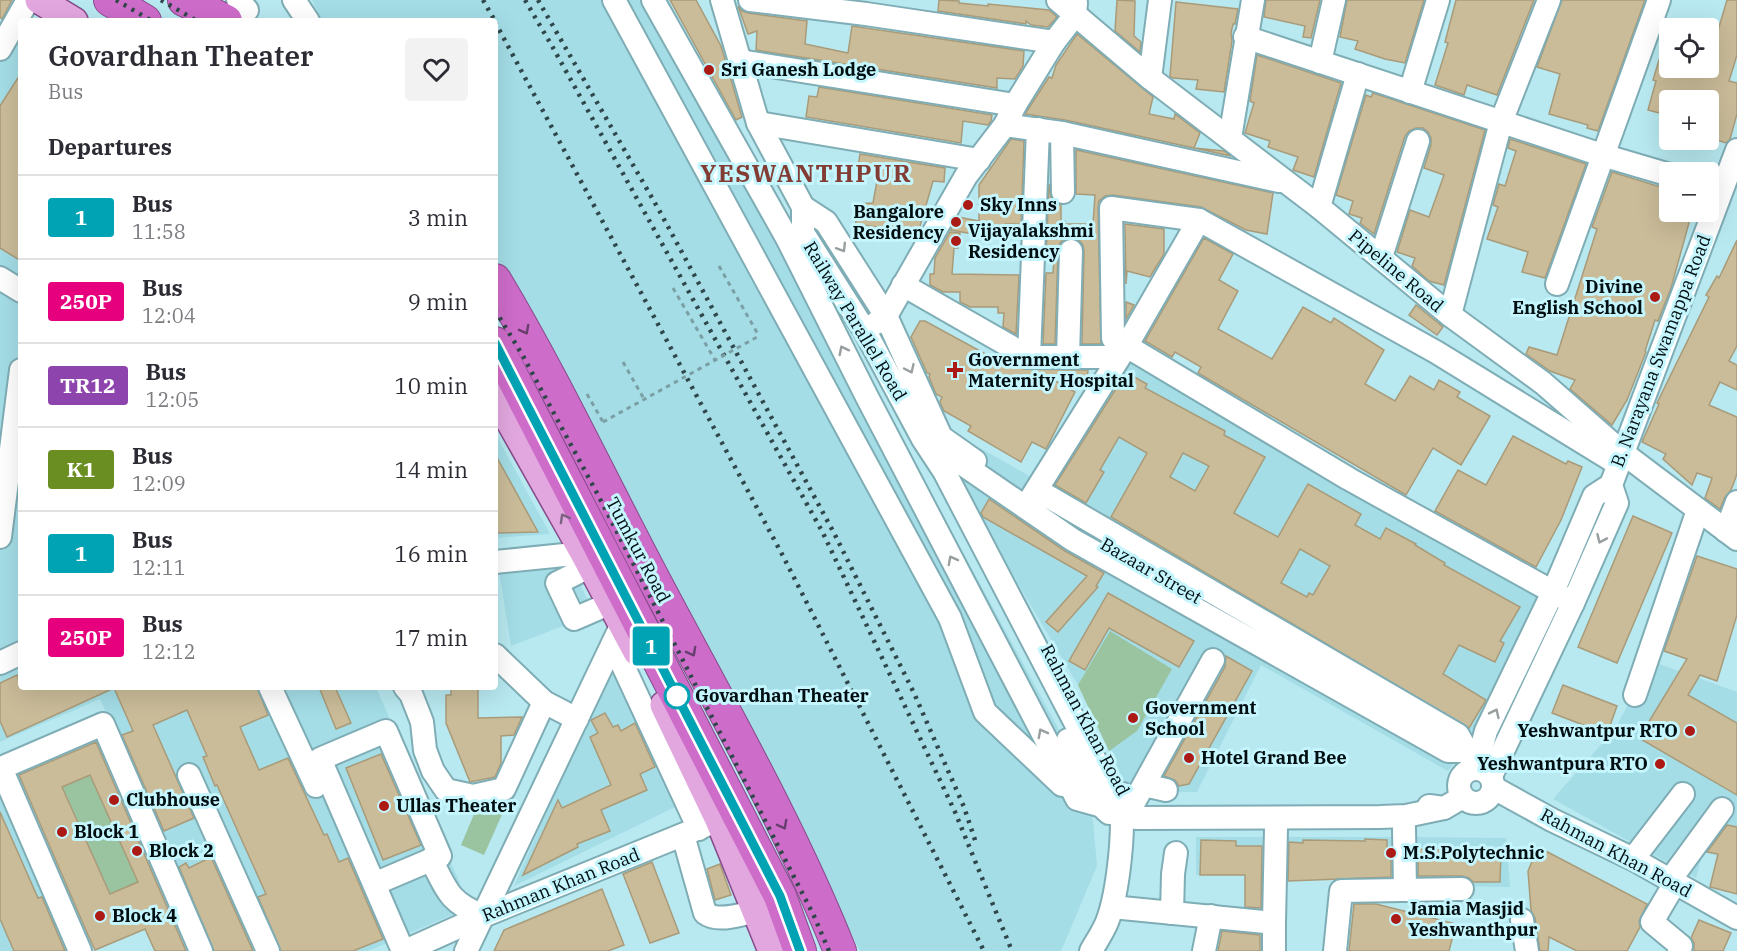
<!DOCTYPE html>
<meta charset="utf-8">
<style>
:root{--surface:#fff;--page:#f2f2f3;--text:#2b2b33;--muted:#7c7c81;--line:#e1e1e2}
body{margin:0;font-family:"IBM Plex Serif",serif;background:var(--page);color:var(--text);height:100vh;display:flex;flex-direction:column;font-size:22px;white-space:nowrap}
*{box-sizing:border-box;margin:0}
p{font-size:20px;color:var(--muted)}
.icon{flex:none;width:33px;height:33px;fill:none;stroke:currentColor;stroke-width:2;stroke-linecap:round;stroke-linejoin:round}
.map{position:relative;flex:1;overflow:hidden}
.sheet{position:absolute;left:18px;top:18px;width:480px;height:672px;display:flex;flex-direction:column;background:var(--surface);border-radius:6px;box-shadow:0 6px 24px #0002}
.sheet>*{flex:none}
.badge{padding:0 12px;border-radius:4px;font-size:21px;line-height:39px}
.fabs{position:absolute;left:1659px;top:18px;display:grid;gap:12px}
.fabs a{display:grid;place-items:center;width:60px;height:60px;border-radius:6px;background:var(--surface);box-shadow:0 6px 24px #0002;font-size:30px}
.map>.badge{position:absolute;translate:-50% -50%;box-shadow:0 0 0 3px #fff}
h2{padding:0 30px;font-size:22px;line-height:54px}
.round{display:grid;place-items:center;flex:none;width:63px;height:63px;border-radius:6px;background:var(--page)}
.summary{display:flex;align-items:center;justify-content:space-between;height:102px;padding:0 30px}
h1{font-size:28px;font-weight:600;line-height:45px}
ul{padding:0;list-style:none}
li{display:flex;align-items:center;gap:18px;height:84px;padding:0 30px;border-top:2px solid var(--line)}
li div{flex:1}
li b{display:block;font-size:22px}
li em{font-style:normal}
li .badge{min-width:66px;font-weight:700;text-align:center}
.map>svg:first-child{display:block}
.built{fill:#a4dde6}
.green{fill:#9ac3a0}
.building{fill:#cabc99;stroke:#a99b79;stroke-width:1.5;fill-rule:evenodd}
.lines{fill:none;stroke-linecap:round;stroke-linejoin:round}
.minor-casing{stroke:#7fadb5;stroke-width:26}
.major-casing{stroke:#864b8a;stroke-width:30}
.highway-casing{stroke:#864b8a;stroke-width:34}
.path{stroke:#7b9fa5;stroke-width:3;stroke-dasharray:4.5 4.5;stroke-linecap:butt}
.minor{stroke:#fff;stroke-width:22}
.major{stroke:#e2a7df;stroke-width:27}
.highway{stroke:#ce6cca;stroke-width:32}
.rail{stroke:#2f464a;stroke-width:4.5;stroke-dasharray:3 6;stroke-linecap:butt}
.path-bridge{stroke:#7b9fa5;stroke-width:3;stroke-dasharray:4.5 4.5;stroke-linecap:butt}
.oneway{stroke:#999fa0}
.oneway2{stroke:#683e6e}
.oneway3{stroke:#7d6383}
.line-casing{stroke:#fff;stroke-width:14}
.line{stroke:#00a3b4;stroke-width:9}
.poi-dot{fill:#ab1a14;stroke:#c5f5fd;stroke-width:2}
.stop-dot{fill:#fff;stroke:#00a3b4;stroke-width:3}
.labels{text-anchor:middle;stroke-width:6;stroke-linejoin:round;paint-order:stroke}
.poi-label{font-size:18px;font-weight:bold;fill:#010f12;stroke:#c5f5fd;text-anchor:start}
.street-label{font-size:18px;fill:#010f12;stroke:#c5f5fd}
.stop-label{font-size:18px;font-weight:bold;fill:#010f12;stroke:#c5f5fd;text-anchor:start}
.district-label{font-size:24px;font-weight:bold;letter-spacing:1.5px;fill:#833c33;stroke:#c5f5fd}
</style>
<div class="map">
<svg width="1737" height="951" viewBox="0 0 1737 951">
<rect width="100%" height="100%" fill="#b8e8f0"/>
<g class="built">
<polygon points="312,0 664,0 1090,787 1097,866 1061,951 860,951 774,778 510,284 495,261 495,21 322,21"/>
<polygon points="21,21 21,687 376,687 470,907 368,951 210,951 100,699 0,742 0,39"/>
<polygon points="1125,354 1548,599 1472,738 1448,771 1261,665 1197,792 1129,792 1078,685 947,464 964,439 1033,478"/>
<polygon points="495,433 550,534 495,538"/>
<polygon points="569,560 594,614 511,646 499,571"/>
<polygon points="620,646 685,802 514,886"/>
<polygon points="1651,661 1737,692 1737,860 1703,852 1696,878 1553,799 1615,729"/>
<polygon points="0,778 76,951 0,951"/>
<polygon points="1196,837 1395,837 1396,874 1196,875"/>
<polygon points="1407,837 1506,838 1510,887 1407,885"/>
</g>
<g class="green">
<polygon points="1110,631 1172,669 1137,731 1109,751 1078,685"/>
<polygon points="90,775 138,882 110,894 62,787"/>
<polygon points="480,800 504,810 484,855 461,845"/>
</g>
<g class="building">
<polygon points="0,0 12,0 2,19 0,17"/>
<polygon points="670,0 696,0 721,46 742,117 736,120"/>
<polygon points="939,0 959,1 959,3 988,6 988,4 1049,10 1057,17 1048,27 1031,25 1026,21 1026,24 938,11"/>
<polygon points="1117,0 1135,1 1134,36 1141,42 1140,52 1115,31"/>
<polygon points="1266,0 1320,0 1311,38 1303,37 1305,26 1264,17"/>
<polygon points="1347,0 1424,0 1405,63 1385,59 1355,49 1358,41 1340,37"/>
<polygon points="1456,0 1534,0 1497,95 1467,85 1464,95 1435,85 1448,43 1445,42"/>
<polygon points="1562,0 1645,0 1598,131 1587,128 1588,125 1549,114 1560,74 1537,67"/>
<polygon points="1727,0 1737,0 1737,55 1729,81 1737,83 1737,114 1730,139 1726,143 1708,137 1708,100 1670,100 1670,116 1648,110 1656,81 1653,80 1659,60 1670,63 1670,68 1683,68 1705,74"/>
<polygon points="1176,2 1238,9 1235,24 1233,24 1231,33 1232,41 1224,92 1196,89 1198,80 1173,78 1170,76"/>
<polygon points="738,6 742,11 748,13 807,21 805,44 848,53 852,26 1024,51 1023,66 1015,79 997,78 997,88 756,50 757,31 748,34"/>
<polygon points="1077,34 1153,97 1149,114 1174,119 1175,114 1200,133 1194,148 1224,151 1231,156 1065,120 1025,114 1049,77 1052,78 1056,65"/>
<polygon points="1257,55 1341,83 1314,177 1293,170 1298,157 1268,147 1270,141 1245,133 1254,103 1250,101"/>
<polygon points="21,73 21,261 0,248 0,106"/>
<polygon points="819,87 992,115 991,121 988,125 963,121 961,143 806,117 809,96 817,97"/>
<polygon points="1373,93 1485,130 1444,285 1429,281 1412,266 1415,258 1397,252 1410,210 1429,217 1444,175 1424,168 1431,145 1431,138 1428,132 1423,128 1416,128 1409,131 1405,136 1374,234 1360,223 1362,218 1349,214 1353,201 1336,195 1366,95 1371,97"/>
<polygon points="1011,139 1024,141 1021,224 1005,224 1004,235 980,233 980,235 950,230 958,217 979,221 979,185"/>
<polygon points="1510,139 1586,164 1545,278 1522,272 1528,252 1487,239 1498,207 1493,205 1499,184 1505,186 1516,151 1508,148"/>
<polygon points="1076,150 1273,193 1267,234 1246,230 1201,207 1113,195 1105,196 1099,201 1098,208 1101,344 1082,344 1084,251 1083,245 1079,240 1071,238 1064,239 1060,243 1058,251 1055,344 1043,344 1046,273 1053,273 1054,260 1046,259 1049,184 1051,198 1056,203 1061,205 1061,221 1065,221 1065,224 1093,224 1095,195 1076,194"/>
<polygon points="860,154 945,168 944,182 933,181 918,233 856,224 855,204 873,203 879,170 858,167"/>
<polygon points="1612,172 1670,190 1670,212 1692,212 1671,288 1658,321 1655,320 1645,351 1646,352 1627,400 1612,425 1570,389 1575,380 1550,371 1526,354 1529,347 1557,355 1597,229 1592,227"/>
<polygon points="1125,224 1164,229 1164,254 1150,277 1127,271 1126,284"/>
<polygon points="950,232 960,233 958,248 954,248 952,274 1019,275 1016,334 1003,327 1004,313 998,313 998,307 970,307 960,302 960,292 943,292 930,285 930,274 934,274 935,258"/>
<polygon points="1204,238 1233,254 1219,280 1238,291 1218,329 1272,359 1303,307 1331,323 1334,318 1384,350 1365,384 1395,401 1410,376 1434,390 1439,380 1460,392 1457,397 1490,416 1461,465 1433,448 1406,495 1198,373 1201,367 1175,352 1172,357 1145,341"/>
<polygon points="1737,240 1737,346 1729,361 1737,365 1737,390 1720,382 1709,405 1737,417 1737,474 1731,490 1725,497 1720,509 1705,498 1712,478 1697,473 1692,485 1663,459 1666,454 1642,442 1659,404 1657,403 1709,297 1706,295 1717,276 1719,278"/>
<polygon points="1126,302 1134,305 1126,319"/>
<polygon points="1416,305 1443,327 1437,335 1409,315"/>
<polygon points="920,321 925,321 1002,363 1002,357 1023,369 1088,370 1087,379 1049,377 1075,392 1046,449 1032,442 1021,462 968,431 971,426 944,411 940,402 942,397 936,394 929,377 930,374 927,373 911,337"/>
<path d="M1127 373 1147 384 1145 388 1225 431 1224 435 1265 457 1234 513 1239 516 1278 537 1308 484 1361 514 1355 525 1380 539 1386 528 1416 544 1415 545 1445 563 1444 565 1520 607 1500 641 1504 643 1495 662 1459 645 1443 674 1486 700 1469 728 1111 517 1147 453 1119 437 1100 470 1104 472 1086 503 1055 485 1117 387H1119ZM1183 453 1209 466 1195 491 1170 477ZM1300 549 1330 566 1313 595 1309 593 1307 597 1281 583Z"/>
<polygon points="1513,436 1566,464 1568,461 1582,467 1561,520 1536,567 1435,511 1458,470 1486,485"/>
<polygon points="495,454 538,532 495,533"/>
<polygon points="989,499 1065,551 1104,573 1096,586 1098,587 1058,632 1046,622 1087,576 983,517 981,513"/>
<polygon points="1633,516 1672,533 1617,663 1578,647"/>
<polygon points="1697,556 1737,569 1737,615 1717,681 1700,675 1688,695 1737,723 1737,795 1639,738 1687,659 1664,651"/>
<polygon points="1108,593 1194,641 1179,667 1109,628 1085,670 1069,661"/>
<polygon points="1226,656 1252,671 1189,784 1179,786 1175,780 1164,776 1225,667"/>
<polygon points="17,675 21,687 257,687 268,715 240,727 259,770 288,758 324,835 327,834 339,862 348,858 383,939 353,951 281,951 258,897 266,894 217,785 215,786 203,757 207,756 187,710 153,725 194,818 164,831 122,735 133,731 114,688 7,737 0,721 0,683"/>
<polygon points="1563,685 1617,706 1607,734 1552,713"/>
<polygon points="319,687 335,687 351,723 336,729"/>
<polygon points="451,687 478,687 478,718 522,717 514,735 501,736 501,763 495,777 470,782 446,723 446,695 451,695"/>
<polygon points="605,713 613,727 618,725 621,731 635,723 655,767 640,774 647,790 601,810 610,831 577,844 578,847 523,875 558,800 562,808 611,785 590,737 598,733 591,720"/>
<path d="M96 742 186 951H155L145 929 95 950 88 935 19 775ZM90 775 138 882 110 894 62 787Z"/>
<polygon points="381,754 421,845 383,860 346,768"/>
<polygon points="0,812 38,898 42,897 65,951 14,951 0,919"/>
<polygon points="1727,825 1737,827 1737,894 1710,887 1718,854 1707,852"/>
<polygon points="1365,839 1387,840 1387,849 1391,849 1391,877 1288,881 1289,842 1303,843 1303,840 1365,841"/>
<polygon points="1201,840 1236,841 1236,846 1262,846 1261,908 1245,907 1245,875 1200,875"/>
<polygon points="1538,847 1647,904 1639,921 1640,927 1627,951 1577,951 1549,937 1548,951 1540,951 1535,918 1531,910 1528,871"/>
<polygon points="1418,849 1501,852 1500,882 1473,882 1469,878 1462,876 1418,876"/>
<polygon points="211,857 253,951 214,951 179,867 186,863 189,868"/>
<polygon points="652,862 679,933 650,943 623,874"/>
<polygon points="720,864 731,895 715,900 707,869"/>
<polygon points="602,889 624,945 608,951 494,951 504,930"/>
<polygon points="1354,904 1376,904 1456,924 1449,951 1349,951"/>
<polygon points="1699,920 1731,933 1723,951 1694,951 1694,943 1691,938"/>
<polygon points="1222,931 1260,935 1260,951 1218,951"/>
</g>
<g class="lines">
<g class="minor-casing">
<g id="minor">
<polyline points="238,0 247,10"/>
<polyline points="294,0 308,21"/>
<polyline points="614,0 950,618 985,712 1062,785"/>
<polyline points="653,0 787,238 867,397 1077,799 1102,806 1123,794"/>
<polyline points="722,0 758,123 803,207 803,233 865,331 923,439 944,471 1121,810 1136,818 1380,817 1406,816 1444,808"/>
<polyline points="750,0 866,14 1054,42"/>
<polyline points="1058,0 1150,78 1319,207 1450,315 1543,383 1623,453 1737,539"/>
<polyline points="1245,37 1602,155 1670,175"/>
<polyline points="0,49 28,0"/>
<polyline points="740,61 1015,105"/>
<polyline points="1320,62 1334,0"/>
<polyline points="1150,78 1160,0"/>
<polyline points="1410,92 1438,0"/>
<polyline points="758,123 979,160"/>
<polyline points="1005,125 1062,133 1279,181"/>
<polyline points="1062,133 1063,192"/>
<polyline points="1230,138 1253,0"/>
<polyline points="803,207 826,222 886,316 941,437 975,461"/>
<polyline points="1319,207 1358,74"/>
<polyline points="1381,257 1418,141"/>
<polyline points="0,278 21,291"/>
<polyline points="1557,284 1659,0"/>
<polyline points="903,285 1029,357 1119,357"/>
<polyline points="1450,315 1501,122 1549,0"/>
<polyline points="876,323 886,316 966,176 1005,125 1015,105 1054,42 1075,15 1076,3"/>
<polyline points="1029,357 1038,129"/>
<polyline points="1068,357 1071,251"/>
<polyline points="955,459 1073,540 1448,751 1467,751 1458,735 1037,490"/>
<polyline points="1030,500 1127,345 1199,220"/>
<polyline points="1726,531 1737,502"/>
<polyline points="0,537 21,370"/>
<polyline points="495,562 584,553"/>
<polyline points="591,566 557,583 574,619 611,603"/>
<polyline points="1573,603 1349,479 1113,338 1111,208 1199,220 1436,352 1618,464"/>
<polyline points="613,644 699,829"/>
<polyline points="495,655 544,702 577,719"/>
<polyline points="0,663 21,653"/>
<polyline points="270,687 316,786"/>
<polyline points="405,687 411,694 422,722 425,750 433,771 446,790 473,796 504,789 544,702"/>
<polyline points="1635,695 1698,510"/>
<path d="M1068 740C1077 759 1093 801 1109 813"/>
<polyline points="1476,768 1486,731 1553,592 1594,496 1611,485 1737,150"/>
<circle cx="1476" cy="786" r="17"/>
<polyline points="189,775 268,951"/>
<polyline points="1491,776 1573,603 1617,503 1611,485"/>
<polyline points="1144,785 1166,790"/>
<polyline points="1494,788 1552,820 1633,859 1737,918"/>
<polyline points="1132,806 1213,660"/>
<polyline points="1429,806 1444,808 1463,797"/>
<polyline points="1404,828 1405,890"/>
<path d="M683 835 705 913C718 923 743 914 757 911"/>
<path d="M431 859C447 891 449 902 483 916"/>
<polyline points="1633,859 1683,794"/>
<polyline points="1670,880 1722,809"/>
<polyline points="1675,883 1652,922 1681,946 1679,951"/>
<polyline points="374,884 440,856 386,731 320,759 403,951"/>
<polyline points="1112,907 1274,923 1276,828"/>
<polyline points="1172,913 1173,874 1176,853"/>
<polyline points="1522,920 1527,951"/>
<polyline points="80,951 1,768 103,724 201,951"/>
<polyline points="405,951 483,916 736,813"/>
<polyline points="466,951 622,624"/>
<path d="M1091 951C1096 942 1103 932 1107 922 1117 897 1122 848 1122 821"/>
<polyline points="1204,951 1211,916"/>
<polyline points="1274,951 1274,923"/>
<polyline points="1335,951 1341,891 1462,889"/>
</g>
</g>
<g class="major-casing">
<g id="major">
<polyline points="39,0 74,21"/>
<polyline points="495,395 584,553 637,652"/>
<polyline points="664,705 719,820 772,951"/>
</g>
</g>
<g class="highway-casing">
<g id="highway">
<polyline points="110,0 145,21"/>
<polyline points="184,0 226,21"/>
<path d="M495 280C555 380 604 486 659 589 722 708 790 826 840 951"/>
<polyline points="495,343 780,896 800,951"/>
</g>
</g>
<g class="path">
<polyline points="719,266 759,336"/>
<polyline points="673,288 715,360"/>
<polyline points="623,362 644,399"/>
<polyline points="587,394 603,422"/>
</g>
<use href="#minor" class="minor"/>
<use href="#major" class="major"/>
<use href="#highway" class="highway"/>
<g class="rail">
<polyline points="116,0 152,21"/>
<polyline points="161,0 197,21"/>
<polyline points="483,0 495,21"/>
<polyline points="525,0 552,46 823,533 955,812 1012,951"/>
<polyline points="538,0 659,210 834,533 914,693 964,807 976,843"/>
<polyline points="495,22 783,556 984,951"/>
<polyline points="495,310 523,356 598,495 814,916 829,951"/>
<polyline points="495,354 578,506 793,926 804,951"/>
</g>
<polyline class="path-bridge" points="603,422 759,336"/>
</g>
<defs><path id="oneway-chevron" d="M-2-3.5L2.5 0L-2 3.5" fill="none" stroke-width="1.6" stroke-linecap="round" stroke-linejoin="round" transform="scale(1.5)"/></defs>
<g class="oneway">
<use href="#oneway-chevron" transform="translate(842 248) rotate(58)"/>
<use href="#oneway-chevron" transform="translate(843 350) rotate(-117)"/>
<use href="#oneway-chevron" transform="translate(910 369) rotate(65)"/>
<use href="#oneway-chevron" transform="translate(1601 539) rotate(114)"/>
<use href="#oneway-chevron" transform="translate(952 560) rotate(-118)"/>
<use href="#oneway-chevron" transform="translate(1495 713) rotate(-64)"/>
<use href="#oneway-chevron" transform="translate(1042 733) rotate(-118)"/>
</g>
<g class="oneway2">
<use href="#oneway-chevron" transform="translate(525 330) rotate(62)"/>
<use href="#oneway-chevron" transform="translate(692 652) rotate(62)"/>
<use href="#oneway-chevron" transform="translate(783 825) rotate(62)"/>
</g>
<use class="oneway3" href="#oneway-chevron" transform="translate(564 518) rotate(-119)"/>
<g class="lines">
<g class="line-casing">
<polyline id="line" points="495,343 780,896 800,951"/>
</g>
<use href="#line" class="line"/>
</g>
<g class="poi-dot">
<circle cx="709" cy="70" r="6"/>
<circle cx="968" cy="205" r="6"/>
<circle cx="956" cy="222" r="6"/>
<circle cx="956" cy="241" r="6"/>
<circle cx="1655" cy="297" r="6"/>
<path d="M952 361h6v6h6v6h-6v6h-6v-6h-6v-6h6z"/>
<circle cx="1133" cy="718" r="6"/>
<circle cx="1690" cy="731" r="6"/>
<circle cx="1189" cy="758" r="6"/>
<circle cx="1660" cy="764" r="6"/>
<circle cx="114" cy="800" r="6"/>
<circle cx="384" cy="806" r="6"/>
<circle cx="62" cy="832" r="6"/>
<circle cx="137" cy="851" r="6"/>
<circle cx="1391" cy="853" r="6"/>
<circle cx="100" cy="916" r="6"/>
<circle cx="1396" cy="919" r="6"/>
</g>
<circle class="stop-dot" cx="677" cy="696" r="12"/>
<g class="labels">
<g class="poi-label">
<text x="721" y="76">Sri Ganesh Lodge</text>
<text x="980" y="211">Sky Inns</text>
<text x="944" y="218" text-anchor="end">Bangalore<tspan x="944" dy="21">Residency</tspan></text>
<text x="968" y="237">Vijayalakshmi<tspan x="968" dy="21">Residency</tspan></text>
<text x="1643" y="293" text-anchor="end">Divine<tspan x="1643" dy="21">English School</tspan></text>
<text x="968" y="366">Government<tspan x="968" dy="21">Maternity Hospital</tspan></text>
<text x="1145" y="714">Government<tspan x="1145" dy="21">School</tspan></text>
<text x="1678" y="737" text-anchor="end">Yeshwantpur RTO</text>
<text x="1201" y="764">Hotel Grand Bee</text>
<text x="1648" y="770" text-anchor="end">Yeshwantpura RTO</text>
<text x="126" y="806">Clubhouse</text>
<text x="396" y="812">Ullas Theater</text>
<text x="74" y="838">Block 1</text>
<text x="149" y="857">Block 2</text>
<text x="1403" y="859">M.S.Polytechnic</text>
<text x="1408" y="915">Jamia Masjid<tspan x="1408" dy="21">Yeshwanthpur</tspan></text>
<text x="112" y="922">Block 4</text>
</g>
<g class="street-label">
<text transform="translate(1396 271) rotate(40)" y="6">Pipeline Road</text>
<text transform="translate(855 321) rotate(59)" y="6">Railway Parallel Road</text>
<text transform="translate(1661 351) rotate(-69)" y="6">B. Narayana Swamappa Road</text>
<text transform="translate(638 550) rotate(62)" y="6">Tumkur Road</text>
<text transform="translate(1151 571) rotate(30)" y="6">Bazaar Street</text>
<text transform="translate(1085 720) rotate(62)" y="6">Rahman Khan Road</text>
<text transform="translate(1616 853) rotate(28)" y="6">Rahman Khan Road</text>
<text transform="translate(561 885) rotate(-22)" y="6">Rahman Khan Road</text>
</g>
<g class="stop-label">
<text x="695" y="702">Govardhan Theater</text>
</g>
<g class="district-label">
<text x="806" y="182">YESWANTHPUR</text>
</g>
</g>
</svg>
<div class="fabs">
<a><svg class="icon" aria-label="locate" viewBox="0 0 24 24"><circle cx="12" cy="12" r="6"/><path d="M12 2v4M12 18v4M2 12h4M18 12h4"/></svg></a>
<a>+</a>
<a>−</a>
</div>
<b class="badge" style="left:651px;top:646px;background:#00a3b4;color:#fff">1</b>
<section class="sheet">
<div class="summary"><div><h1>Govardhan Theater</h1><p>Bus</p></div><a class="round"><svg class="icon" aria-label="heart" viewBox="0 0 24 24"><path d="M12 20l-8-8c-3-5 5-10 8-4 3-6 11-1 8 4z"/></svg></a></div>
<h2>Departures</h2>
<ul>
<li><span class="badge" style="background:#00a3b4;color:#fff">1</span><div><b>Bus</b><p>11:58</p></div><em>3 min</em></li>
<li><span class="badge" style="background:#e6007e;color:#fff">250P</span><div><b>Bus</b><p>12:04</p></div><em>9 min</em></li>
<li><span class="badge" style="background:#8e44ad;color:#fff">TR12</span><div><b>Bus</b><p>12:05</p></div><em>10 min</em></li>
<li><span class="badge" style="background:#6b8e23;color:#fff">K1</span><div><b>Bus</b><p>12:09</p></div><em>14 min</em></li>
<li><span class="badge" style="background:#00a3b4;color:#fff">1</span><div><b>Bus</b><p>12:11</p></div><em>16 min</em></li>
<li><span class="badge" style="background:#e6007e;color:#fff">250P</span><div><b>Bus</b><p>12:12</p></div><em>17 min</em></li>
</ul>
</section>
</div>
